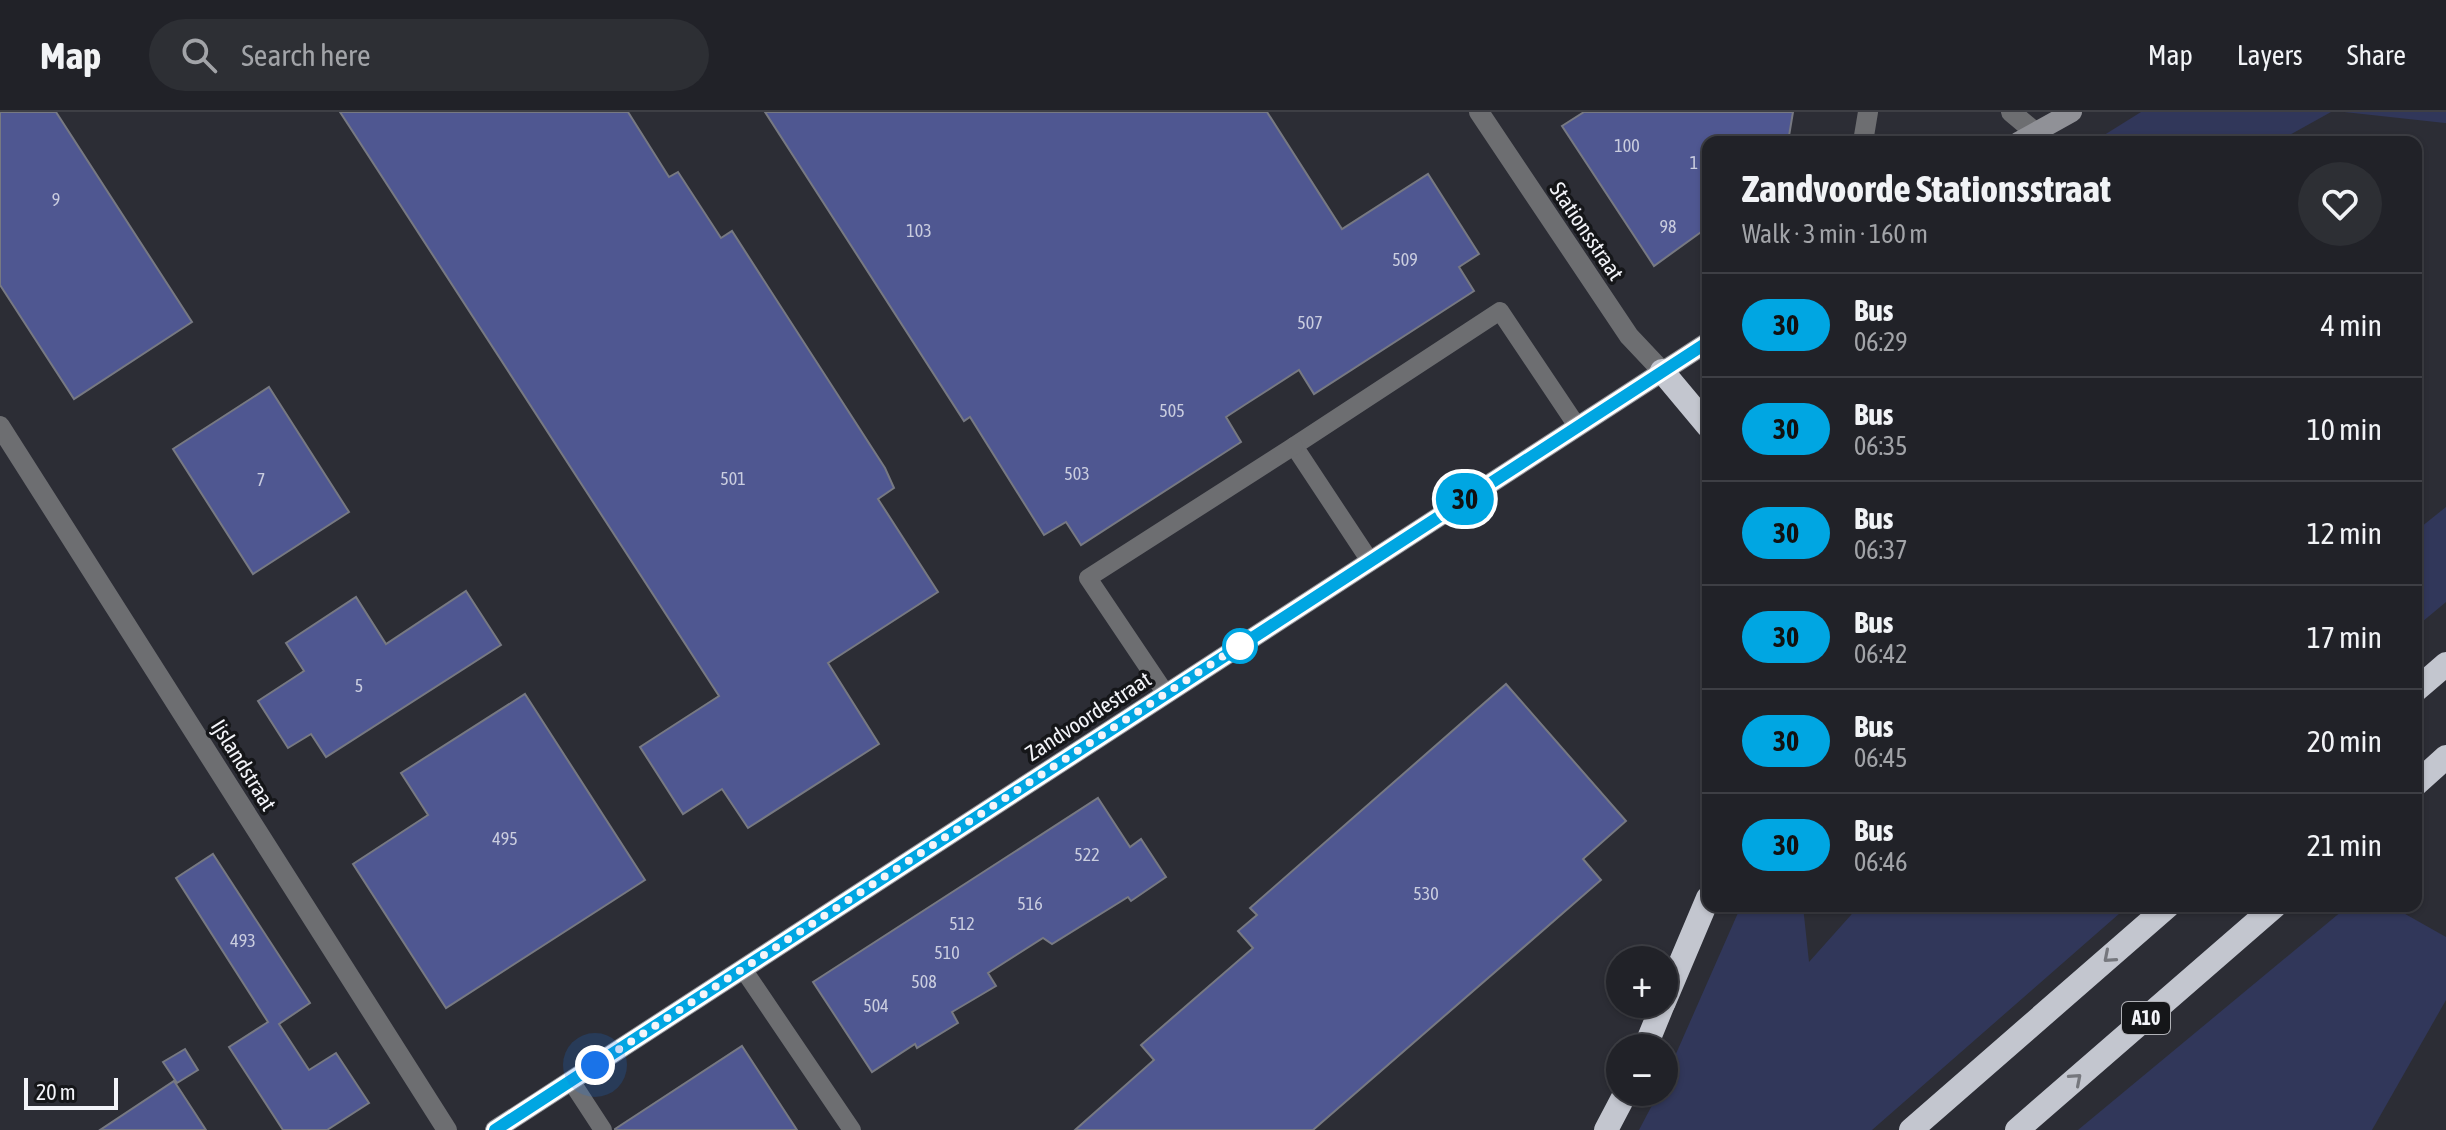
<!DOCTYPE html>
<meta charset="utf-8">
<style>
:root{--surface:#212228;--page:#2d2f34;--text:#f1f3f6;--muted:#a2a4a8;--line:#3e3f45}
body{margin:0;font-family:"Asap Condensed",sans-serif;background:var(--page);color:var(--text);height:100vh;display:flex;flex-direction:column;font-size:30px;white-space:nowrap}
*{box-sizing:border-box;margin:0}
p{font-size:26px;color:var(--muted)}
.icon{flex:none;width:44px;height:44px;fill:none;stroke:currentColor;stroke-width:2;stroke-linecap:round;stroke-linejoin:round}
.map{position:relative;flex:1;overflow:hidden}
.drawer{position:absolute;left:1702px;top:24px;width:720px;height:776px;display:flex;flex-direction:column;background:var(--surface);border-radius:16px;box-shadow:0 2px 6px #0004,0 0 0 2px var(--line)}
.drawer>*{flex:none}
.badge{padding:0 16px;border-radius:26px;font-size:28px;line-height:52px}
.buttons{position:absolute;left:1606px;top:834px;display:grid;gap:16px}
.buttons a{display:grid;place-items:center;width:72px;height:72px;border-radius:50%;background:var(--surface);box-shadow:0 2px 6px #0004,0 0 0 2px var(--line);font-size:40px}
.scale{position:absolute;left:24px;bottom:20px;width:94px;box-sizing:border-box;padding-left:8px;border:4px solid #f3f4f9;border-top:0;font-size:22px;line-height:28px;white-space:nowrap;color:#f3f4f9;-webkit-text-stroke:6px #151619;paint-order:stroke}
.you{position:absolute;width:40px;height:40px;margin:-20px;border:6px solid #fff;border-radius:50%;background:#1a73e8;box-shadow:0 0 0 12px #1a73e833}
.map>.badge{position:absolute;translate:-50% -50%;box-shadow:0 0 0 4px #fff}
.round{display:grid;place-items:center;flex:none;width:84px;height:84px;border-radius:42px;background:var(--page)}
.head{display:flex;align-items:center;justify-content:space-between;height:136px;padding:0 40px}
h1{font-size:38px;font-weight:700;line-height:60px}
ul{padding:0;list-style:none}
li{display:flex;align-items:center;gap:24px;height:104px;padding:0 40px;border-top:2px solid var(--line)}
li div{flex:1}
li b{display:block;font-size:30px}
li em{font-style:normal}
li .badge{min-width:88px;font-weight:700;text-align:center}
header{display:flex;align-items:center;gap:48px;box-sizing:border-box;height:112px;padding:0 40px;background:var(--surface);border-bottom:2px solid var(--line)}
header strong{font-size:38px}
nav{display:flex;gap:44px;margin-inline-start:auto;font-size:28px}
.search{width:560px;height:72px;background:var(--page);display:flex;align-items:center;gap:20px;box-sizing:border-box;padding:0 28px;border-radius:44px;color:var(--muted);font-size:30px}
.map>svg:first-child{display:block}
.green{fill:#31375a}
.building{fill:#4f5791;stroke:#777982;stroke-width:2}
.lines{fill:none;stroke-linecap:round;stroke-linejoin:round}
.lane{stroke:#6d6e71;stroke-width:18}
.street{stroke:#6d6e71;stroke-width:20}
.secondary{stroke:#909197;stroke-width:20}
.highway{stroke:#c3c6cf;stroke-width:24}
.oneway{stroke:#75777d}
.line-casing{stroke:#fff;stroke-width:18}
.line{stroke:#00a6e2;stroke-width:12}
.walk{stroke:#f3f4f9;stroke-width:8;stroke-dasharray:0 14.4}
.stop-dot{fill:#fff;stroke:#00a6e2;stroke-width:4}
.labels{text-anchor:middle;stroke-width:7;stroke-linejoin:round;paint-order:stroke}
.number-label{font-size:18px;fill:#cacddf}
.shield{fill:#151619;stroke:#b0b1b6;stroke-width:2}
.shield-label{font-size:20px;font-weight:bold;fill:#f3f4f9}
.street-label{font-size:22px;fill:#f3f4f9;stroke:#151619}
</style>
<header>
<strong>Map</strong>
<div class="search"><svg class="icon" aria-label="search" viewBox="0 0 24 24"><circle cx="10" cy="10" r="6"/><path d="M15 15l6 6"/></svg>Search here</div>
<nav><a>Map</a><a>Layers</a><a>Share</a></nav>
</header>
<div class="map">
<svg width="2446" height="1018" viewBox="0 0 2446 1018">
<rect width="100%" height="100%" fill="#2c2d35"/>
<g class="green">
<polygon points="2141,0 2331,0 2277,30 2093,30"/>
<polygon points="2344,0 2446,0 2446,11 2445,11"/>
<polygon points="2446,395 2446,490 2416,515 2416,419"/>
<polygon points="1741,794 1803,794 1809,850 1859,794 2128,794 1872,1018 1639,1018 1659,980 1664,980 1664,969"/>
<polygon points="2348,794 2391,794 2446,825 2446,888 2372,1018 2078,1018"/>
</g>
<g class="building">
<polygon points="0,0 56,0 192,210 74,287 0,173"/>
<polygon points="340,0 628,0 669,65 678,60 721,126 732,119 885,356 894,376 878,387 938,480 828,551 879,632 748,716 722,677 683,702 640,635 719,584"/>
<polygon points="765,0 1267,0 1342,117 1428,62 1479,142 1459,155 1474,179 1314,282 1299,258 1246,292 1226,305 1241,330 1081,433 1066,410 1044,423 970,305 964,309"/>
<polygon points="1584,0 1793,0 1788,30 1708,30 1708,115 1654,154 1562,14"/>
<polygon points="269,275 349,400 253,462 173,337"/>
<polygon points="466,479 501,533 326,645 311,622 288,636 258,589 304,559 286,531 356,485 386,532"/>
<polygon points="1506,572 1626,709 1583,747 1601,768 1313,1018 1075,1018 1154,948 1141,933 1253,836 1238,819 1257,803 1250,796"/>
<polygon points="525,582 645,768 446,896 353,752 428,703 401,661"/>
<polygon points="1098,686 1130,735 1141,727 1166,765 1131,789 1128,785 1052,832 1043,826 988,861 996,874 952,900 958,911 917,936 915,932 872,960 813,870"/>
<polygon points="213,742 310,891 279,912 309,958 336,941 369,991 327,1018 283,1018 229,935 268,910 176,766"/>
<polygon points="742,934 797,1018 615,1018 615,1017"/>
<polygon points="185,937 198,958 177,971 163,950"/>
<polygon points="174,969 206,1018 100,1018"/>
</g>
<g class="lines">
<g class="lane">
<polyline points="1370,449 1294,334 1500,199 1577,314"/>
<polyline points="1166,582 1088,466 1294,334"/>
<polyline points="743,857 852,1018"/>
<polyline points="571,969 603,1018"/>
</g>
<g class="street">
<polyline points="1479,0 1629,224 1662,259"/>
<polyline points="2011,0 2036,21"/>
<polyline points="1863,30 1868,0"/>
<polyline points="0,314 447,1018"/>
</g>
<g class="secondary">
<polyline points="2018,30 2072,0"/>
<polyline points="495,1018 1708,230"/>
</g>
<g class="highway">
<polyline points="1662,259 1708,314"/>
<polyline points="2416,578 2446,552"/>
<polyline points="2416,672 2446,645"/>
<polyline points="1664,890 1708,786"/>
<polyline points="1645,936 1663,892"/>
<polyline points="1606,1018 1626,980"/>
<polyline points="1911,1018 2168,794"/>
<polyline points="2017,1018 2275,794"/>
</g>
</g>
<defs><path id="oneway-chevron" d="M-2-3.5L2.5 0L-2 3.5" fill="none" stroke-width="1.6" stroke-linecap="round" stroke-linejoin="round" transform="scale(2)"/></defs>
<g class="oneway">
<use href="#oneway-chevron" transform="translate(2109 845) rotate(139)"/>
<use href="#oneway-chevron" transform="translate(2076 967) rotate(-41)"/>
</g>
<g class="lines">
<g class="line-casing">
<polyline id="line" points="495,1018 1708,230"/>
</g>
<use href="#line" class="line"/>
<polyline class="walk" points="595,953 1242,532 1240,534"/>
</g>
<circle class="stop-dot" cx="1240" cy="534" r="16"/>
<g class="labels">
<g class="number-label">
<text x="1627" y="40">100</text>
<text x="1694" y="57">1</text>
<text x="56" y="94">9</text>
<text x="1668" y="121">98</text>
<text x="919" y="125">103</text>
<text x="1405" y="154">509</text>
<text x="1310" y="217">507</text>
<text x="1172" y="305">505</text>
<text x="1077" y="368">503</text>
<text x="733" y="373">501</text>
<text x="261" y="374">7</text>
<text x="359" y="580">5</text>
<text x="505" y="733">495</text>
<text x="1087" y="749">522</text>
<text x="1426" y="788">530</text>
<text x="1030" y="798">516</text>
<text x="962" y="818">512</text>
<text x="243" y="835">493</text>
<text x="947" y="847">510</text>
<text x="924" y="876">508</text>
<text x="876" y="900">504</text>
</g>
<rect class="shield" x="2122" y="890" width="48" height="32" rx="6"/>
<g class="shield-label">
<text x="2146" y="913">A10</text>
</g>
<g class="street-label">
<text transform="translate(1587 119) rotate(56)" y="8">Stationsstraat</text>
<text transform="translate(1088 604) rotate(-33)" y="8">Zandvoordestraat</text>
<text transform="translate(244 653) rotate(58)" y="8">Ijslandstraat</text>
</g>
</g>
</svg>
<div class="buttons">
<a>+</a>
<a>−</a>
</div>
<div class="scale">20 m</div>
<div class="you" style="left:595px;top:953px"></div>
<b class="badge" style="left:1465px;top:387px;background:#00a6e2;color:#111">30</b>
<section class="drawer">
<div class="head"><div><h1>Zandvoorde Stationsstraat</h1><p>Walk · 3 min · 160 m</p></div><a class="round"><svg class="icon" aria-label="heart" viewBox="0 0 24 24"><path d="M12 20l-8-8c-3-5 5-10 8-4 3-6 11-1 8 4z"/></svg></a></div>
<ul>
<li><span class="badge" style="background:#00a6e2;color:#111">30</span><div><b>Bus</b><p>06:29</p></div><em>4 min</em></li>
<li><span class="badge" style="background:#00a6e2;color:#111">30</span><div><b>Bus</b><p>06:35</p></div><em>10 min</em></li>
<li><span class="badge" style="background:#00a6e2;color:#111">30</span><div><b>Bus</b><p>06:37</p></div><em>12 min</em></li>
<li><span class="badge" style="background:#00a6e2;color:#111">30</span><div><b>Bus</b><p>06:42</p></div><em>17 min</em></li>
<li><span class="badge" style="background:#00a6e2;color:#111">30</span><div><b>Bus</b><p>06:45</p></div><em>20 min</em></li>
<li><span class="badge" style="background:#00a6e2;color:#111">30</span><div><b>Bus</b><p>06:46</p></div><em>21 min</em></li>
</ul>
</section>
</div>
